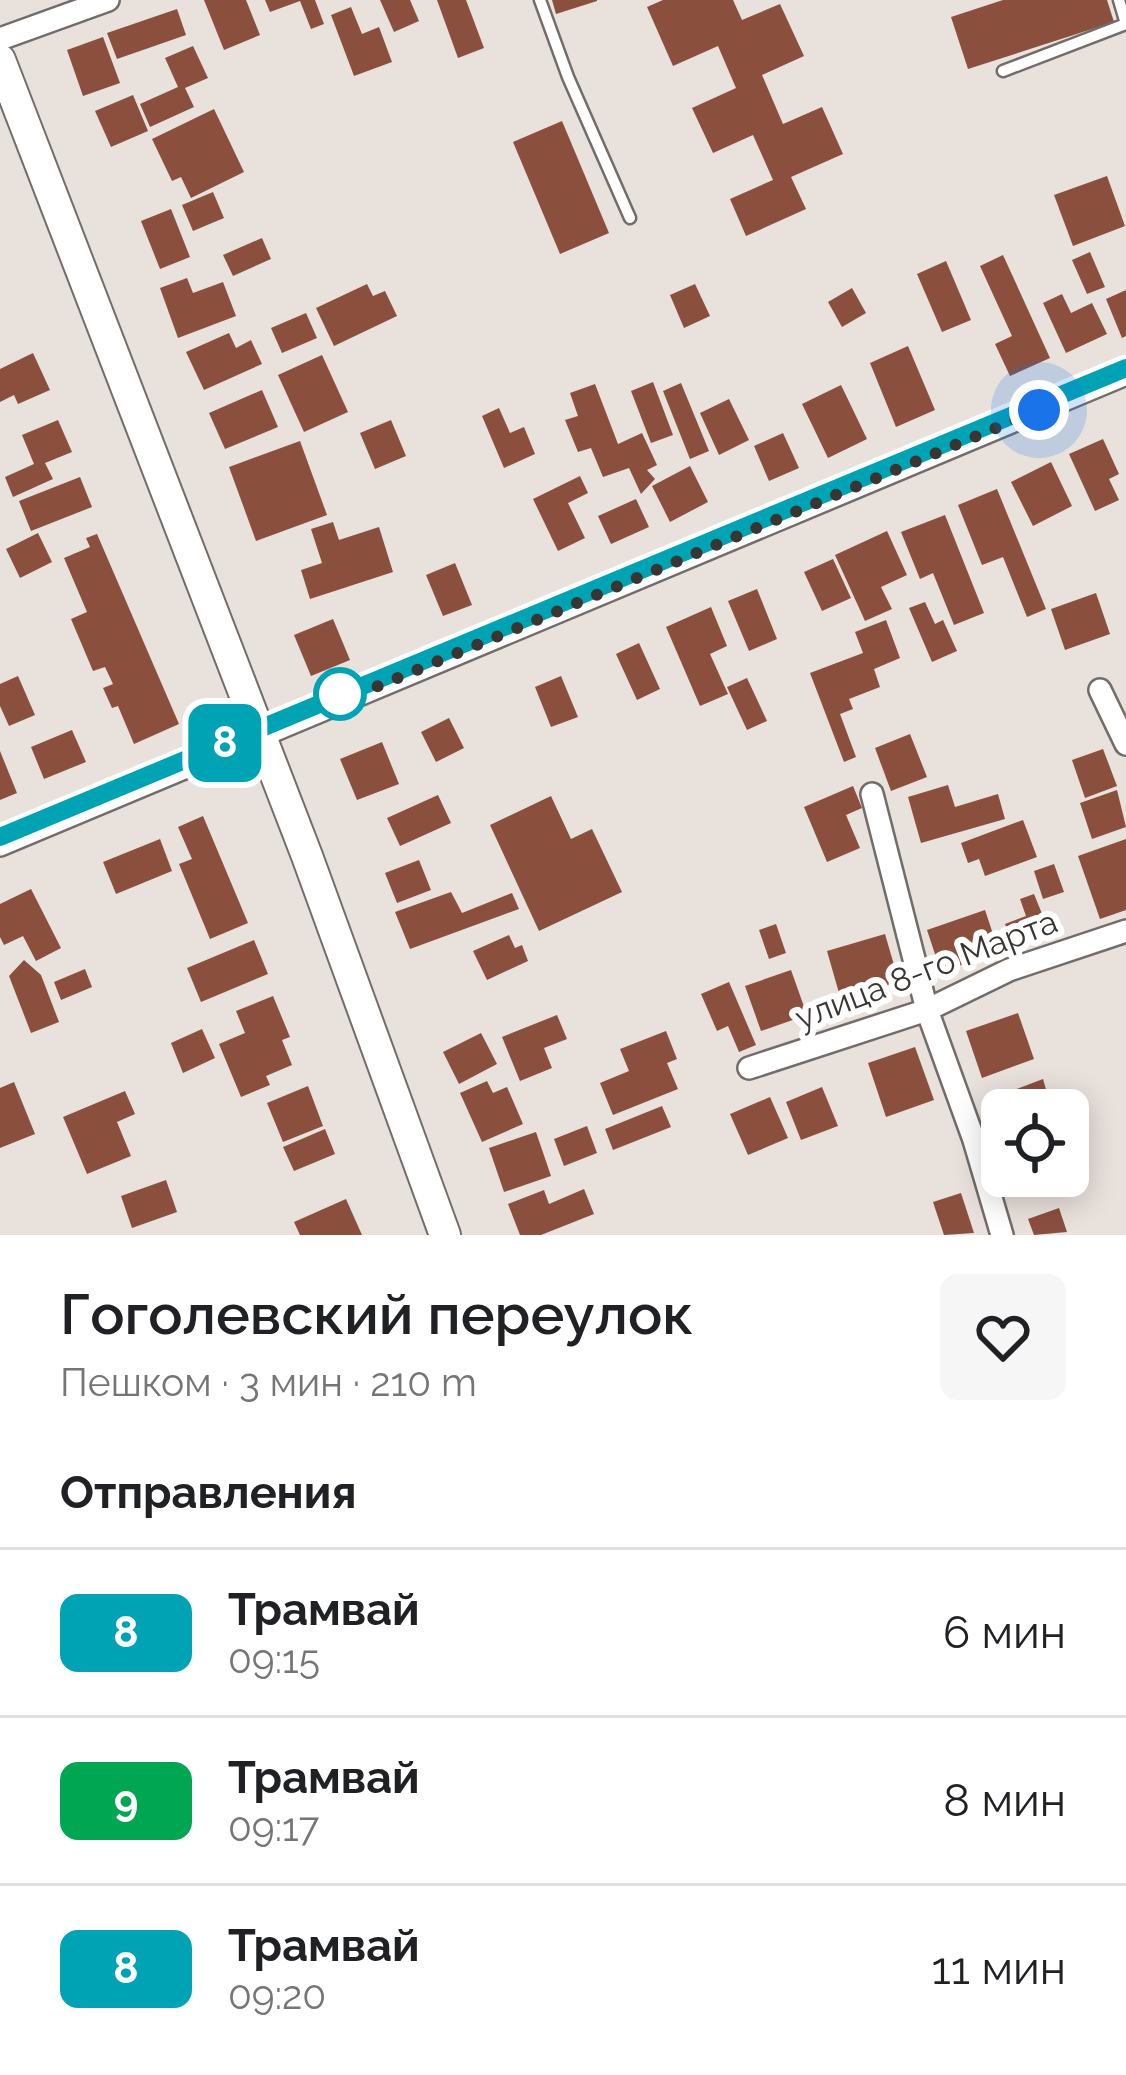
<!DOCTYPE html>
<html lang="ru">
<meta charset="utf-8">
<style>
:root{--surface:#fff;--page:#f6f6f6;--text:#202124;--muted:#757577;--line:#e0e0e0}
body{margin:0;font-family:Raleway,sans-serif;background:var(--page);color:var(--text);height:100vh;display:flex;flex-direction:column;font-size:45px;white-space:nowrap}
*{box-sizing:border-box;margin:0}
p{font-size:39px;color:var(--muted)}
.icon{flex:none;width:66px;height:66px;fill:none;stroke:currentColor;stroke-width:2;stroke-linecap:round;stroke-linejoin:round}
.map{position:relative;height:1235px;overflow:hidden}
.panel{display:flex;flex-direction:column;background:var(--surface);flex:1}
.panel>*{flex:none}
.badge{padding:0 24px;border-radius:18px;font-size:42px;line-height:78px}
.tools{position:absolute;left:981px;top:1089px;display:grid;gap:24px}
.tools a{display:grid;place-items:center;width:108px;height:108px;border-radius:18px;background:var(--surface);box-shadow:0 6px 30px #0003;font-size:60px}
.you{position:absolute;width:60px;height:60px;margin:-30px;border:9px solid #fff;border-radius:50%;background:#1a73e8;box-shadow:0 0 0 18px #1a73e833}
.map>.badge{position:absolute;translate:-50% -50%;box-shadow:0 0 0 6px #fff}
h2{padding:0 60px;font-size:45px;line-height:108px}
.round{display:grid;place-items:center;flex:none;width:126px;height:126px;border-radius:18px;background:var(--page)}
.summary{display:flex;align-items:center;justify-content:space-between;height:204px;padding:0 60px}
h1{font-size:57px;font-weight:600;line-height:90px}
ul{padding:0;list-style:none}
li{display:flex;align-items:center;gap:36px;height:168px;padding:0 60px;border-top:3px solid var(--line)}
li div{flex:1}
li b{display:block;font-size:45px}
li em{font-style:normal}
li .badge{min-width:132px;font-weight:700;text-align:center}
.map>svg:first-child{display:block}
.building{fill:#8b4f3e}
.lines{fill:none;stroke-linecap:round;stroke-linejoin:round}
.lane-casing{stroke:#736c68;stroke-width:15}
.street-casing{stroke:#736c68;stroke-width:26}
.secondary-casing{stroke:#736c68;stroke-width:34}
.lane{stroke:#fff;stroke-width:10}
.street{stroke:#fff;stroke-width:21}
.secondary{stroke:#fff;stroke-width:30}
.tram{stroke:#5c5855;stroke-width:3}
.line-casing{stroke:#fff;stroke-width:27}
.line{stroke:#00a3b4;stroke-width:18}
.walk{stroke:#383533;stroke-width:12;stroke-dasharray:0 21.6}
.stop-dot{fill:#fff;stroke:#00a3b4;stroke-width:6}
.labels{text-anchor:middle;stroke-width:12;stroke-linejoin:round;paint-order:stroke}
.street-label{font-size:33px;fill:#383533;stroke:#fff}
</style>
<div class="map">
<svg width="1126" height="1235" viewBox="0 0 1126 1235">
<rect width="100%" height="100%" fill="#e9e1dc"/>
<g class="building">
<polygon points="204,0 246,0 260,35 224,50"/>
<polygon points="265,0 315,0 324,24 311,29 300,1 270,12"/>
<polygon points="380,0 410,0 419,21 394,32"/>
<polygon points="437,0 466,0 484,48 458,58"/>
<polygon points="552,0 597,0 597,1 556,14"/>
<polygon points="663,0 733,0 742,20 780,4 804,56 762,75 783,124 822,107 843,154 791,177 806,209 746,236 730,199 773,180 753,135 713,153 692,108 736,88 718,46 673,66 647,7"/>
<polygon points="1003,0 1107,0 1114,22 968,69 951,17"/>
<polygon points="351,7 362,34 379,27 392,62 354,76 331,15"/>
<polygon points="177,9 186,35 117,59 107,33"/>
<polygon points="103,37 120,83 83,96 67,50"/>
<polygon points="193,46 208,78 185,88 194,107 150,127 140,104 178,87 165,58"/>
<polygon points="133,95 148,131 111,147 95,111"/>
<polygon points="214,109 244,172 191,198 181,177 172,181 152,139"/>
<polygon points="562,121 609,233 560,254 513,142"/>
<polygon points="1107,176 1125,226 1073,246 1054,195"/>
<polygon points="213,192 224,218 193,231 182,205"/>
<polygon points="171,209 190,257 160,269 141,221"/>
<polygon points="262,238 271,259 233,276 223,255"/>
<polygon points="1090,252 1105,287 1087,294 1072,260"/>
<polygon points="1003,255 1050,358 1010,376 995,344 1012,336 980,266"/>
<polygon points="946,261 971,320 942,332 917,274"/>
<polygon points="187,278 193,293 223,282 236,316 178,338 160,288"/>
<polygon points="367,284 373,296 385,291 397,316 334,346 316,308"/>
<polygon points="695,284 710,316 684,328 670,295"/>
<polygon points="852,288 866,313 842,327 828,302"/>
<polygon points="1126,290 1126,336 1122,338 1106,299"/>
<polygon points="1062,294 1071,313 1092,303 1107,334 1066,353 1043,303"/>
<polygon points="306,313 317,338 282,353 271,328"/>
<polygon points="229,333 236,348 251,340 262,364 204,390 186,352"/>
<polygon points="908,346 935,410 896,427 870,363"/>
<polygon points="33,353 50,390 18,404 14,395 0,402 0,369"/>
<polygon points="322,355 348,412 304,432 278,375"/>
<polygon points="653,382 673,435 651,443 631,391"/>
<polygon points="681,383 709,451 690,459 663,391"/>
<polygon points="595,384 618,444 642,433 657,465 647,470 655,479 641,494 629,468 603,477 591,448 578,452 565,420 578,416 570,393"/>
<polygon points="841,385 867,439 828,458 802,404"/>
<polygon points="262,390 278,427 225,449 209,413"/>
<polygon points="729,399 749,440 719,455 700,413"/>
<polygon points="499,408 510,433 524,427 535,454 504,468 482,416"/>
<polygon points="58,420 72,452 45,463 53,479 13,497 5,477 34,464 22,435"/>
<polygon points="391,420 406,456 375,469 360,433"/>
<polygon points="783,433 799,468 769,481 754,446"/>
<polygon points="1103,439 1119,474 1109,479 1119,500 1095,511 1069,454"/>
<polygon points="300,441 327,515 256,541 229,467"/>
<polygon points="1051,462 1072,506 1033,526 1011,482"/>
<polygon points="690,466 708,502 670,522 652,486"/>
<polygon points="580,476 588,493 568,503 585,538 558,551 533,499"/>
<polygon points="80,477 92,507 31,531 19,501"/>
<polygon points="997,489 1046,609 1027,617 1003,557 982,565 958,505"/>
<polygon points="636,499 649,527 611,544 598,516"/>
<polygon points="945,515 984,613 954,625 933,573 920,579 901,532"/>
<polygon points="333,522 339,540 379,527 393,572 310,599 301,570 322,563 311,529"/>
<polygon points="887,531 907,575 881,587 892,609 865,621 835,555"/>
<polygon points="38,533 52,562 20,578 6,549"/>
<polygon points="97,534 179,724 134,744 118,706 112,708 103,688 113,684 105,667 93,671 71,619 87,612 64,558 90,547 86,538"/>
<polygon points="833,559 851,598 822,611 804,572"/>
<polygon points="455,563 472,605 443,616 426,575"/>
<polygon points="757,589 777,639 749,651 728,601"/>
<polygon points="1096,593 1110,634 1065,650 1051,609"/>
<polygon points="925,602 935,624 943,620 957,651 932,662 909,608"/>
<polygon points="711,607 727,646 710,654 728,694 700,706 666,627"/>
<polygon points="333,619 350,660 311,676 294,635"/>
<polygon points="886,620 900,658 874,669 880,687 849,699 853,709 840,714 856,757 844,762 810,673 863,653 855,632"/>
<polygon points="639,643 660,689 637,700 616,654"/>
<polygon points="18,676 35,715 9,726 0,706 0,684"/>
<polygon points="561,676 578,717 551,727 535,687"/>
<polygon points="747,678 767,721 747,730 727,687"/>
<polygon points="449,718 464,748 436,762 421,732"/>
<polygon points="72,730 86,762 44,779 31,747"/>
<polygon points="910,734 927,777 891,791 875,748"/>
<polygon points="382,742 399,784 357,800 340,759"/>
<polygon points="1103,749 1117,786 1085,798 1072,760"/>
<polygon points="0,751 17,793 0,800"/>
<polygon points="948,785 955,807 998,794 1005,819 921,843 908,797"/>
<polygon points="853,786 862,808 846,815 860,848 827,862 804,807"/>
<polygon points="1117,790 1126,827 1092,839 1080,803"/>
<polygon points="438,795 451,823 400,846 387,818"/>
<polygon points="551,796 571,839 592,829 622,892 539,931 490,825"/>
<polygon points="203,816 248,923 210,939 179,864 192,859 178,827"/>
<polygon points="1023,820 1037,857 985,876 979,859 968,863 961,843"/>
<polygon points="160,839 172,871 116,894 103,862"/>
<polygon points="1126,839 1126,910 1100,919 1078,856"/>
<polygon points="419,860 431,890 397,903 385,873"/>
<polygon points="1054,864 1064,892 1043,899 1034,871"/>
<polygon points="31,889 61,948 36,961 23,936 4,945 0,937 0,904"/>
<polygon points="451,892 462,913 512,893 519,909 410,949 395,912"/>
<polygon points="1034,894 1049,931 1013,945 1005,924 1026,916 1020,899"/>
<polygon points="985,910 999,952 941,972 927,930"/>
<polygon points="776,924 786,953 769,959 759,930"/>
<polygon points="885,934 899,982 841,1000 827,951"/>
<polygon points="509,935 515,948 522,945 528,961 487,980 473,951"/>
<polygon points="254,940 268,974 201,1002 187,968"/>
<polygon points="24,960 41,975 59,1022 31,1033 9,976"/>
<polygon points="85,969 92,987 61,1000 54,982"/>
<polygon points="791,970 807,1015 761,1031 745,986"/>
<polygon points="729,982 756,1045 739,1052 728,1026 717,1031 701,994"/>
<polygon points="273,996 290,1037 282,1040 292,1065 266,1076 270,1085 241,1097 219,1044 245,1033 236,1011"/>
<polygon points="1018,1013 1034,1059 982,1078 966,1031"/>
<polygon points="557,1015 567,1039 544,1048 552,1068 520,1081 502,1037"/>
<polygon points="202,1029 215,1058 183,1073 171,1043"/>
<polygon points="666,1031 677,1059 667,1063 678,1089 613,1115 600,1083 629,1071 620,1049"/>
<polygon points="481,1033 497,1064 459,1084 443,1052"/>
<polygon points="915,1047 934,1100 886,1117 868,1063"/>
<polygon points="1043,1079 1052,1110 1006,1110 1001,1095"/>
<polygon points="487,1081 493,1093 507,1087 523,1124 482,1142 460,1093"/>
<polygon points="14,1082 35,1134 0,1148 0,1088"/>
<polygon points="308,1086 323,1126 283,1142 267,1103"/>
<polygon points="822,1087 838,1126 801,1140 786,1102"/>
<polygon points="125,1091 135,1114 117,1122 131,1156 87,1174 63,1117"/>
<polygon points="770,1097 788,1138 748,1155 730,1114"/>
<polygon points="662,1106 671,1127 613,1150 605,1129"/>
<polygon points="587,1126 597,1153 564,1166 554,1139"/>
<polygon points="325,1129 335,1154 294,1171 283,1147"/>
<polygon points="536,1132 551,1176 504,1192 489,1148"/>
<polygon points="1012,1176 1059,1176 1018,1192"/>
<polygon points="166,1180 177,1212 132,1228 121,1196"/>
<polygon points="584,1189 594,1214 541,1235 520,1235 508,1204 544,1190 549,1204"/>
<polygon points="961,1193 974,1233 944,1235 933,1202"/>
<polygon points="346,1199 362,1235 300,1235 294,1222"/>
<polygon points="1059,1208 1067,1232 1034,1235 1028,1219"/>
</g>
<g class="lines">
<g class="lane-casing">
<g id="lane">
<polyline points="540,0 568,77 630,218"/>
<polyline points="1003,71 1126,24 1119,0"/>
</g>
</g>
<g class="street-casing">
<g id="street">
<polyline points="0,39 108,0"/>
<polyline points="1100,690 1126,744"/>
<polyline points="872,794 927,1010 974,1140 1002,1235"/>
<polyline points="0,845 1126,374"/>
<polyline points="749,1068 927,1010 1009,970 1126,931"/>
</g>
</g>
<g class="secondary-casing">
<polyline id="secondary" points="0,60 307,856 445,1235"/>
</g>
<use href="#lane" class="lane"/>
<use href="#street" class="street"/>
<use href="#secondary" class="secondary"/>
<polyline class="tram" points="0,837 1126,368"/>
</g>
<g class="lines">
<g class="line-casing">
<polyline id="line" points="0,837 1126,368"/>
</g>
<use href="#line" class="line"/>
<polyline class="walk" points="340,694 345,700 1039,410"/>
</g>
<circle class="stop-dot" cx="340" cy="694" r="24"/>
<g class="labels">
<g class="street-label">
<text transform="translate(926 969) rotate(-21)" y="12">улица 8-го Марта</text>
</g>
</g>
</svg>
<div class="tools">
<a><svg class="icon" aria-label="locate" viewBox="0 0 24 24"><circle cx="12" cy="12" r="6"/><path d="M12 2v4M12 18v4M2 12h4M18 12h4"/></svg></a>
</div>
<div class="you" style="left:1039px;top:410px"></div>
<b class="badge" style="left:225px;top:743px;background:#00a3b4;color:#fff">8</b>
</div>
<section class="panel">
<div class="summary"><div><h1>Гоголевский переулок</h1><p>Пешком · 3 мин · 210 m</p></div><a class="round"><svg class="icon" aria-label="heart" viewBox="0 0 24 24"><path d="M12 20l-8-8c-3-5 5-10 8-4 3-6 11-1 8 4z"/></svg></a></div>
<h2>Отправления</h2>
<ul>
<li><span class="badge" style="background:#00a3b4;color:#fff">8</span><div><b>Трамвай</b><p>09:15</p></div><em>6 мин</em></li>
<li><span class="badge" style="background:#00a651;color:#fff">9</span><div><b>Трамвай</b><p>09:17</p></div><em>8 мин</em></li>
<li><span class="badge" style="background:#00a3b4;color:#fff">8</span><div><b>Трамвай</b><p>09:20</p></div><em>11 мин</em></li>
</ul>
</section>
